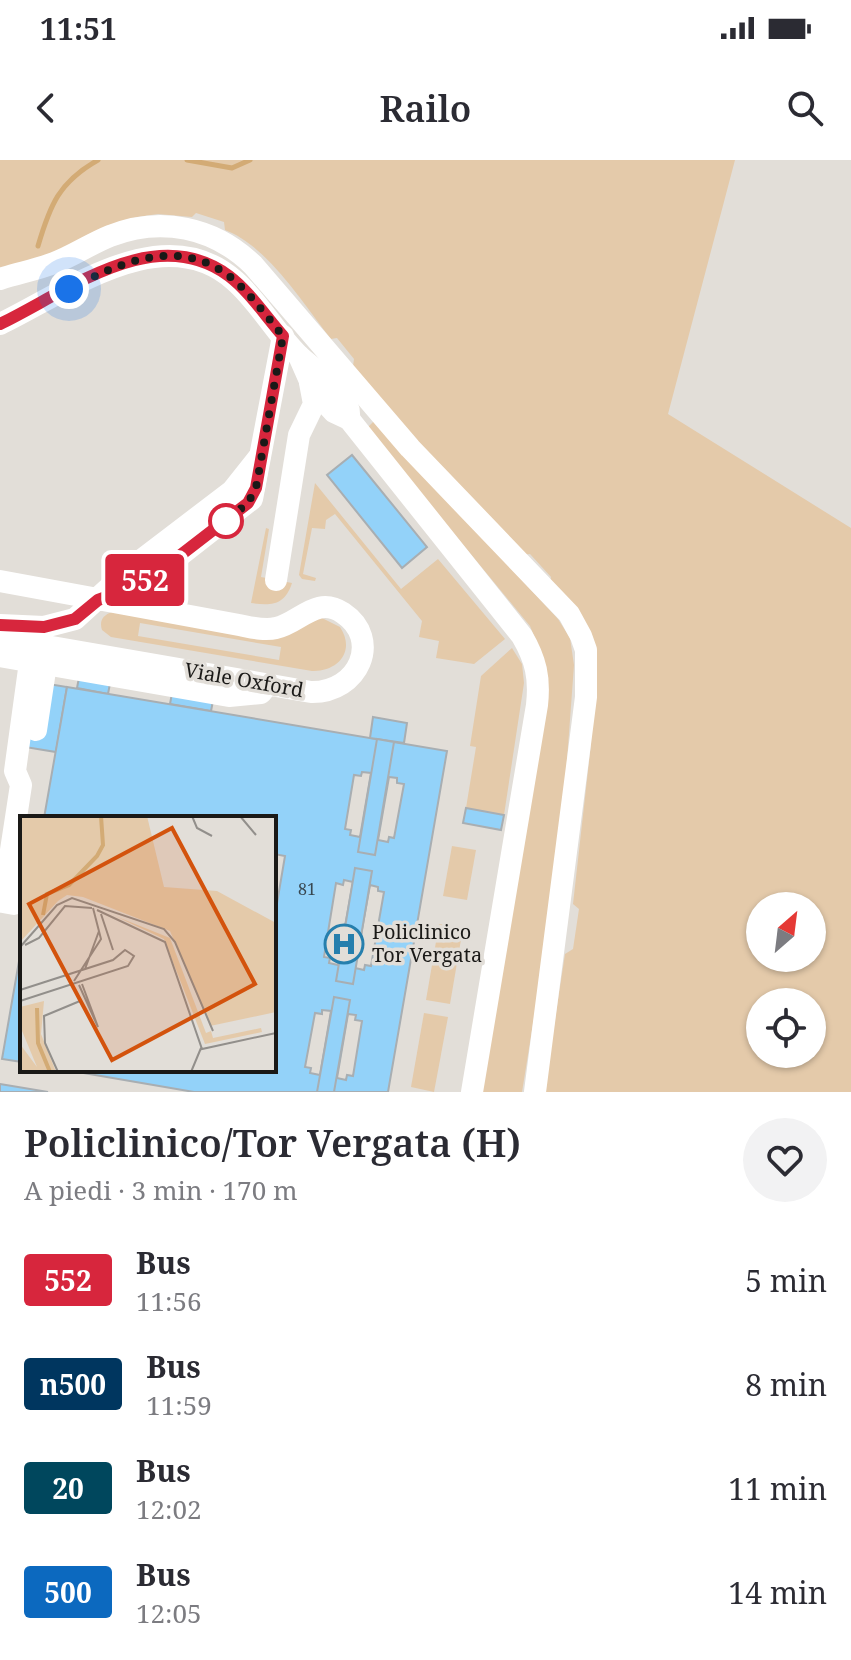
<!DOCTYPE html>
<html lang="it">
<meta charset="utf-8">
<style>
:root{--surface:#fff;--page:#f2f2f3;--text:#2b2b33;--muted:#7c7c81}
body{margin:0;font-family:"Noto Serif",serif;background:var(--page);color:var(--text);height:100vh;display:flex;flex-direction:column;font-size:30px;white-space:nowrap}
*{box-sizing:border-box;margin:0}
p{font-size:26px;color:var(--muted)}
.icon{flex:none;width:44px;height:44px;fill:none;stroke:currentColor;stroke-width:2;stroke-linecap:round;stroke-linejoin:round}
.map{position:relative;height:932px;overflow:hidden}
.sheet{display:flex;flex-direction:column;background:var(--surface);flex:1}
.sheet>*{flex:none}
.badge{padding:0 16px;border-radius:6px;font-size:28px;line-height:52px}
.needle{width:52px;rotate:28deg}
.controls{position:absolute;left:746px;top:732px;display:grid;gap:16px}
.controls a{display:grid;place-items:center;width:80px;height:80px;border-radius:50%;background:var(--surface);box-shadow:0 2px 6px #0004;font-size:40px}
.you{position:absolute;width:40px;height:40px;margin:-20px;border:6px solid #fff;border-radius:50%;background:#1a73e8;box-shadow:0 0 0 12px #1a73e833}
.map>.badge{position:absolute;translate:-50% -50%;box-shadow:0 0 0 4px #fff}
.round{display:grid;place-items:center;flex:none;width:84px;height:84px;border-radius:42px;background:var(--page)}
.summary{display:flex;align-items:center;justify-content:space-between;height:136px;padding:0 24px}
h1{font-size:38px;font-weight:600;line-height:60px}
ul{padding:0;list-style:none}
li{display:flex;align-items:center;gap:24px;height:104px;padding:0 24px}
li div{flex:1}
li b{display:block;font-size:30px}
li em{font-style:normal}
li .badge{min-width:88px;font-weight:700;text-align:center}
.status{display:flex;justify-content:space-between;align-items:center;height:56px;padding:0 40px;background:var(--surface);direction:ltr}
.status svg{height:22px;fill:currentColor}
header{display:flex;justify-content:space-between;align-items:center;height:104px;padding:0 24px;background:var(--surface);font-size:36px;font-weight:600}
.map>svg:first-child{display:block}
.green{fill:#e4caaa;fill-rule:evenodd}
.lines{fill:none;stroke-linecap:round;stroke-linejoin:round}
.stream{stroke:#d3ab75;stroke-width:5}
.building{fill:#93d2f9;stroke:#a8aeb2;stroke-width:2;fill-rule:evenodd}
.minor{stroke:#fff;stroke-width:22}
.line-casing{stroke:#fff;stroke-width:18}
.line{stroke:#d7263d;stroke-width:12}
.walk{stroke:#1a1917;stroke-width:8;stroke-dasharray:0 14.4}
.stop-dot{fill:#fff;stroke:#d7263d;stroke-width:4}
.labels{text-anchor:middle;stroke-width:7;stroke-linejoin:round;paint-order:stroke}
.number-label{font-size:16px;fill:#384750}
.street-label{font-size:20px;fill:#1a1917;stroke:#e2ded8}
.poi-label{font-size:20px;fill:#1a1917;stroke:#e2ded8;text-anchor:start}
.inset-river{fill:none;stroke:#d3ab75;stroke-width:4}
.inset-road{fill:none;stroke:#928f8b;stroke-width:2}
.view{fill:#d3530d;fill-opacity:0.15;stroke:#d3530d;stroke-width:4}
.inset-edge{fill:none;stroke:#1a1917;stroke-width:4}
</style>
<div class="status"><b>11:51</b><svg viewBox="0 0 49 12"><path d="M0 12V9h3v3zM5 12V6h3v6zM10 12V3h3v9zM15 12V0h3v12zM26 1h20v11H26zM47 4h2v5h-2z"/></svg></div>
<header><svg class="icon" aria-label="back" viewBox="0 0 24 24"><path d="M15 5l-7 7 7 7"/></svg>Railo<svg class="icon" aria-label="search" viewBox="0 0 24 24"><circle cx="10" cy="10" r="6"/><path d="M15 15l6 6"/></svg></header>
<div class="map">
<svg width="851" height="932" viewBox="0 0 851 932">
<rect width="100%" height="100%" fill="#e2ded8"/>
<g class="green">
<path d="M0 0H735L668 254 851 368V932H544L565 794 573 789 579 749 573 744 591 584 594 490 550 422 551 417 530 394 522 395 406 270 353 206 354 199 337 178 331 179C303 144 268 86 225 70L224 62 196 53 192 57 158 54 137 57 106 66 39 103 0 107ZM760 746H812V798H760ZM760 842H812V894H760Z"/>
<polygon points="374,261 558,459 570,478 574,505 560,696 522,932 478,932 542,496 530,466 367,268"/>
<polygon points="315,323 401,429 438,399 505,479 474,504 436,498 439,481 419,477 422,461 335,354 326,360 325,369 312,368 303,414 316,418 315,421 302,419 299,415"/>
<path d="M266 368 269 369 261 417 292 423C285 445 272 446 251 443Z"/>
<path d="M112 452 305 463 322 458 340 467C356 491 338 512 312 511L111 477 102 470C99 461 103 455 112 452ZM140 463 281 487 279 500 138 476Z"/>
<polygon points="512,488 522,504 524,523 504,655 466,648 476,587 470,586 481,516"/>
<polygon points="452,686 476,690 467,740 443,736"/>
<polygon points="439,764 463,768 450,844 426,840"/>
<polygon points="424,853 448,857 434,932 411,927"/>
</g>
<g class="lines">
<g class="stream">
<polyline points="187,0 232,8 250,0"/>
<path d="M38 86C50 45 59 22 98 0"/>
</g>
</g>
<g class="building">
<polygon points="352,295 427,387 402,408 327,315"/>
<polygon points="83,497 114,502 108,534 77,528"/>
<polygon points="176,512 217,520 211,551 170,544"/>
<polygon points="36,522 67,527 56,592 25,587"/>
<path d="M67 527 447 591 388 932H194L66 910H274V761L285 696 274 694V658H44ZM362 612 371 613 360 677 350 675 351 670 345 669 354 615 361 616ZM389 617 397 618V623L404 624 394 678 389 677 388 682 378 680ZM344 720 353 722 338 805 329 803 330 798 324 797 336 723 343 725ZM370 725 378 727V731L384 732 371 806 365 805 364 810 355 808ZM322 850 331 851 320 915 310 913 311 908 305 907 315 853 322 854ZM348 854 356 855 355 860 362 861 353 916 347 915 346 920 337 918Z"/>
<polygon points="373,557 407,563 404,583 370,578"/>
<polygon points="377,579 394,582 375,695 358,692"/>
<polygon points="466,648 504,655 501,670 463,663"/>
<polygon points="355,708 372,711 353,824 336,821"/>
<polygon points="22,784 22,902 2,899"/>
<polygon points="334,837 350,840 334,932 317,932"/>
<polygon points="0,924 48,932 0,932"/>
</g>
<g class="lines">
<g class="minor">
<path d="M0 119C18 113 36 110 54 103 73 96 90 84 110 76 161 56 214 67 253 105L410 288 569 454 581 476 586 490V537L535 932"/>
<path d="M0 164C67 132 164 57 235 121 259 142 275 172 298 195 315 212 352 230 349 259"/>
<path d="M299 196 310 221 323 240 334 252 349 259 522 476C536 500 540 518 537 545L472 932"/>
<polyline points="276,420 299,275 314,244 310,223"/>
<path d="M0 421 239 465C250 467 264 471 276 468 300 463 316 435 343 453 382 479 359 533 311 532L0 478"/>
<polyline points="99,440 125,430 156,414 252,339 283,176"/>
<polyline points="0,465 44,467 75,459 131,408 232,331 259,297"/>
<polyline points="0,496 229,536 261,533 265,528"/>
<polyline points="36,570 46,504"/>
<polyline points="22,692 14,744 3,742 21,625 15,611 30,502"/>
</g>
</g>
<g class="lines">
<g class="line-casing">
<path id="line" d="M0 164C67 132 155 61 229 116 250 132 266 157 283 176L256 328 248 343 156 414 125 430 98 440 75 459 44 467 0 465"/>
</g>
<use href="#line" class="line"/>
<path class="walk" d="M69 129C121 102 182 74 235 121 253 137 268 158 283 176L256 328 248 343 226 361"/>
</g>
<defs>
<g id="hospital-ring" transform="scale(2)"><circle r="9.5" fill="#e2ded8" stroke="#267fad" stroke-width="1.5"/><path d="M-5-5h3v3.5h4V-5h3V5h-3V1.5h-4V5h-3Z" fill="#267fad"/></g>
</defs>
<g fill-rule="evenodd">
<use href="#hospital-ring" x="344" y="784"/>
</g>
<circle class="stop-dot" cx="226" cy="361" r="16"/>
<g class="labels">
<g class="number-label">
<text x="307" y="735">81</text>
</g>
<g class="street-label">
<text transform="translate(244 520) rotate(10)" y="7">Viale Oxford</text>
</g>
<g class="poi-label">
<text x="372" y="779">Policlinico<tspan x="372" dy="23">Tor Vergata</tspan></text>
</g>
</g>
<g transform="translate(20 656)">
<rect width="256" height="256" fill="#e2ded8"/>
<path d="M0 0H127L144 71 197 75 256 107V196L190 210 150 115 63 81 47 79 38 85 0 126ZM95 100 150 122 186 217 191 215 193 222 241 212 242 216 185 228 144 123ZM24 185 21 218 36 256H0V228L17 251 0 210V191Z" fill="#e4caaa"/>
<path class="inset-river" d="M23 99 27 78 49 69 77 40 83 29 81 0M17 192 18 227 30 256"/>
<path class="inset-road" d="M172 0 177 12 192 20M220 0 236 19M77 94 145 126 182 233 256 217M81 98 93 134M5 129 19 122 45 90 72 92M1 130 37 89 52 82 144 113 155 126 193 215M65 153 79 115M54 165 81 123 73 92M59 169 78 211 62 168M0 174 93 144 105 134 114 140 108 150 0 185M38 256 25 227 24 200 60 185M171 256 181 232"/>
<path class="view" d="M152 12 235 168 92 244 9 88Z"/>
<rect width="256" height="256" class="inset-edge"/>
</g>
</svg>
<div class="controls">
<a><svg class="needle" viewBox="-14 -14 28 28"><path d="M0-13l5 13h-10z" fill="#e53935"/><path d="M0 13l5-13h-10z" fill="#7c7c81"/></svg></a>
<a><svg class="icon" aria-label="locate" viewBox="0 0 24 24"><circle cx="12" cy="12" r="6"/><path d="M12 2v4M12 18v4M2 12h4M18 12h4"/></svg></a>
</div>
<div class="you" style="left:69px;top:129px"></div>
<b class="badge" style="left:145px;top:420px;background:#d7263d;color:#fff">552</b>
</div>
<section class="sheet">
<div class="summary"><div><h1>Policlinico/Tor Vergata (H)</h1><p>A piedi · 3 min · 170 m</p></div><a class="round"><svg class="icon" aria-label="heart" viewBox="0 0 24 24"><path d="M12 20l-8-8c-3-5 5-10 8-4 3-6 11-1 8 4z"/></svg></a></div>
<ul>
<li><span class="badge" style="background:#d7263d;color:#fff">552</span><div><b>Bus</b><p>11:56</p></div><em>5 min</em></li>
<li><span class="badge" style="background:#00365f;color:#fff">n500</span><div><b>Bus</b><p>11:59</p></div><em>8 min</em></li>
<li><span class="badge" style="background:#00475d;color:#fff">20</span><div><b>Bus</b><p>12:02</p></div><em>11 min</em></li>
<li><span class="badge" style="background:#0c69bf;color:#fff">500</span><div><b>Bus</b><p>12:05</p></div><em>14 min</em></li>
</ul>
</section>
